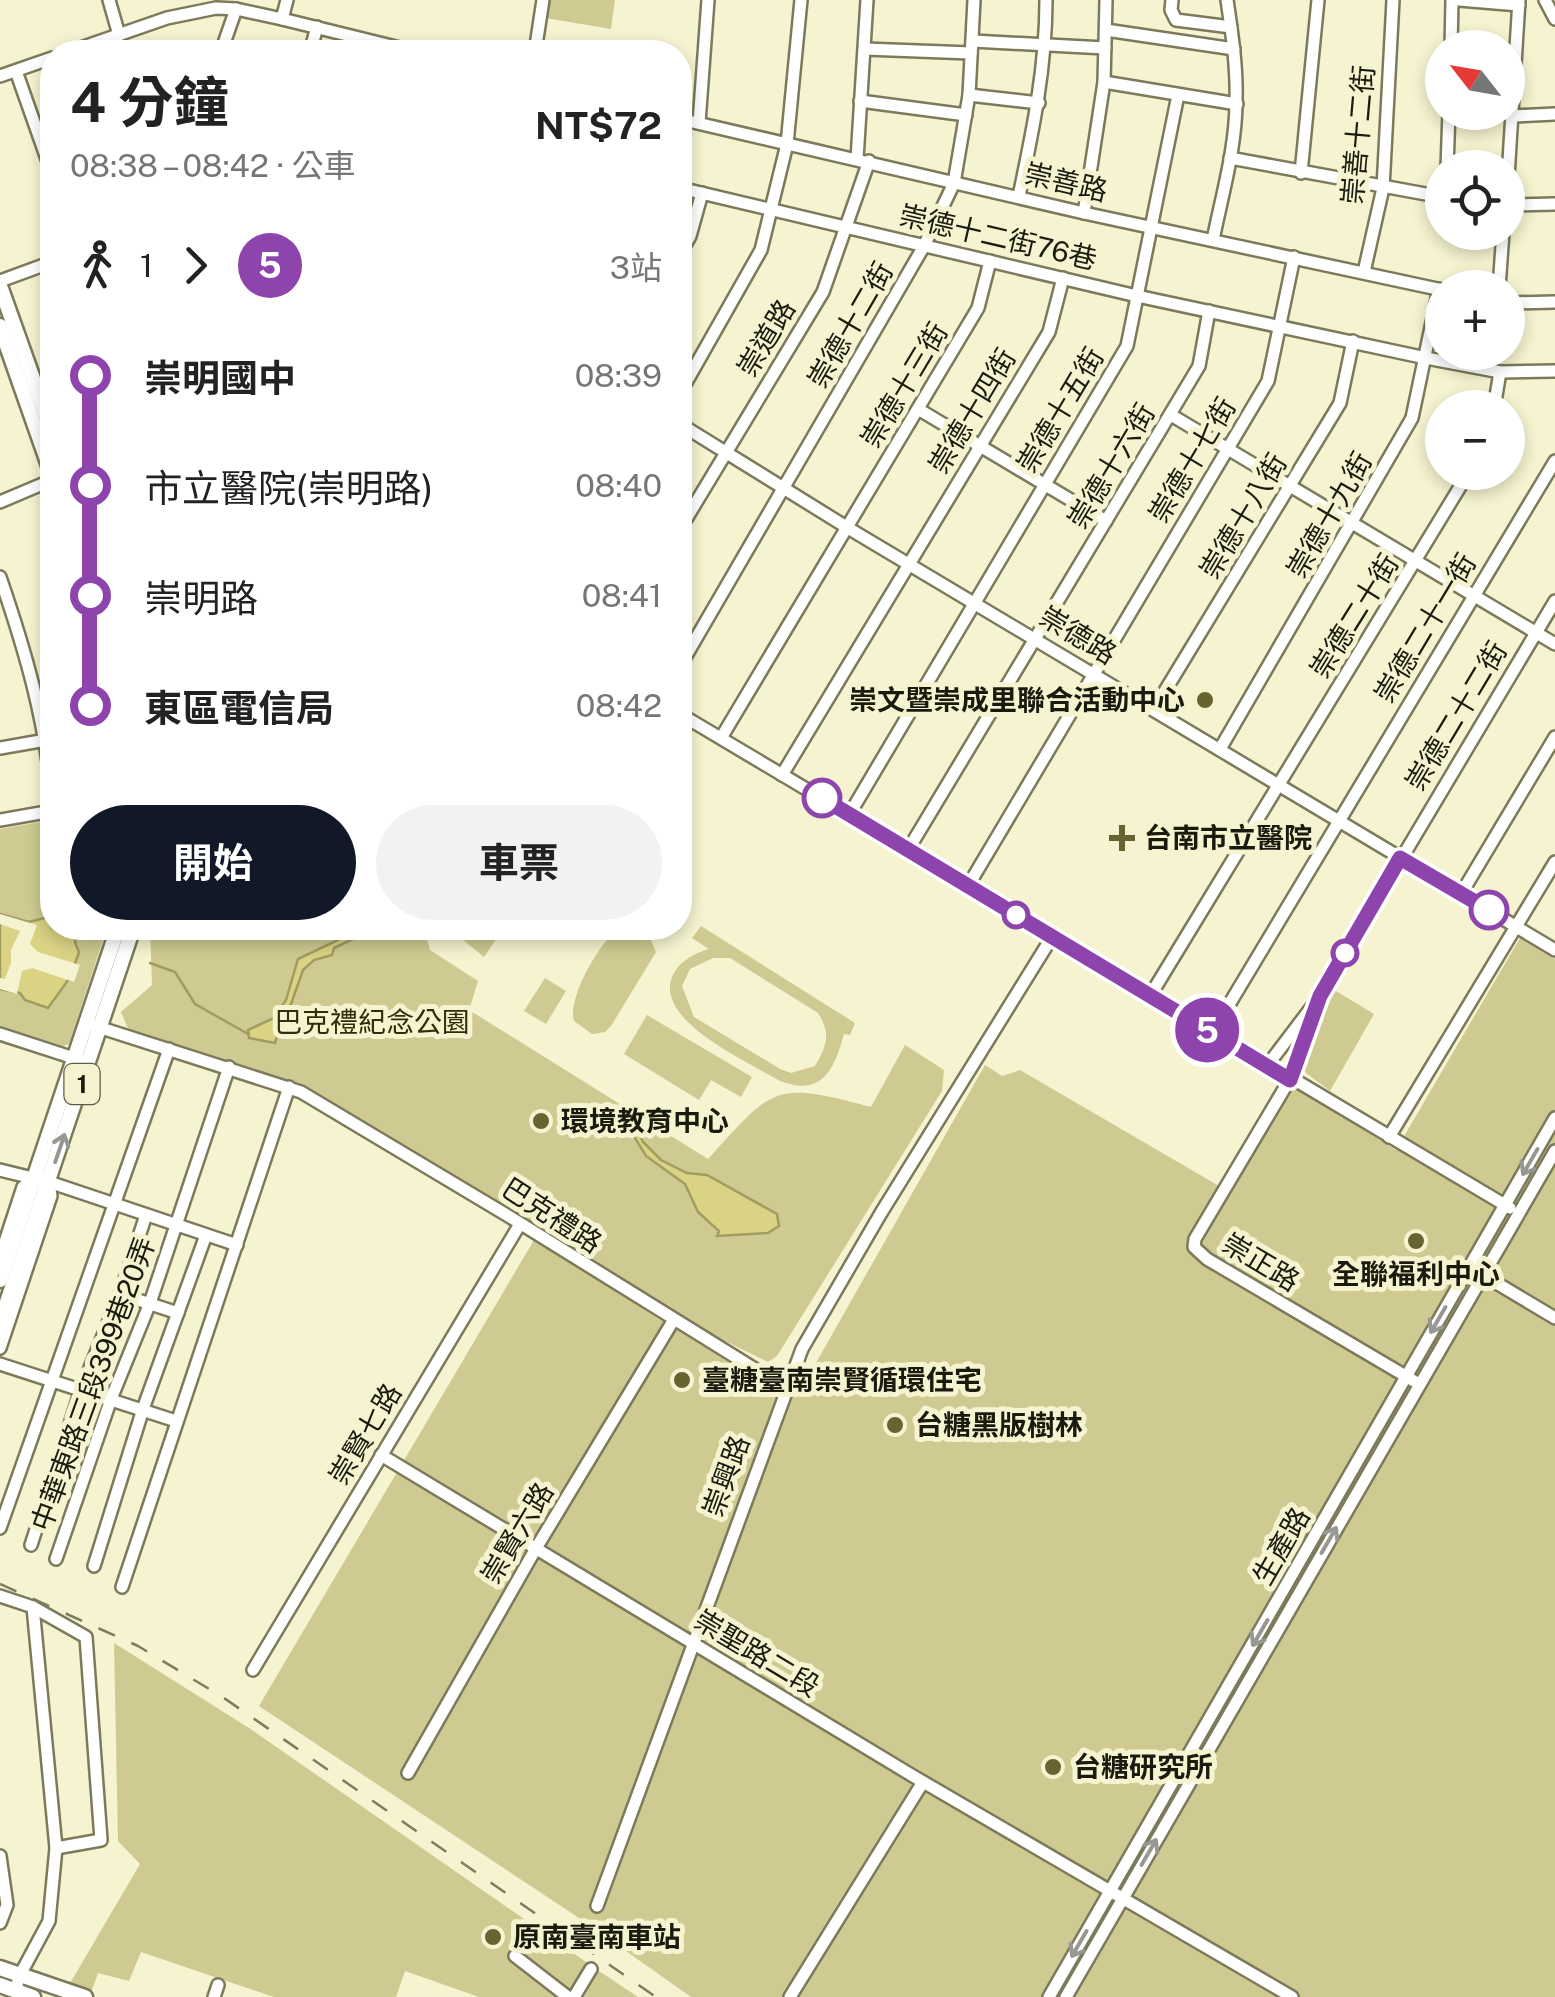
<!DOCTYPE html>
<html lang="zh-TW">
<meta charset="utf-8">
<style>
:root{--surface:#fff;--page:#f2f2f2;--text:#222;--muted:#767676;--accent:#111827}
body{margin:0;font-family:"Public Sans","Noto Sans TC",sans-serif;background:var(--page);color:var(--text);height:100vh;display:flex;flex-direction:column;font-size:38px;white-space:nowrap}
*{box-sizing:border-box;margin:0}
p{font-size:32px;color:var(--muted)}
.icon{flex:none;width:55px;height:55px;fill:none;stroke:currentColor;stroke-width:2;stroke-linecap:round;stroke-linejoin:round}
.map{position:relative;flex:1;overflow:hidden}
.details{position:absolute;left:40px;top:40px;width:652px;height:900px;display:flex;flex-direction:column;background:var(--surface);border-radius:40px;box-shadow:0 5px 15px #0003}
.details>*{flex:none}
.badge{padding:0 20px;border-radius:32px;font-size:35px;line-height:65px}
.needle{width:65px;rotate:301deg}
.controls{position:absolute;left:1425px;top:30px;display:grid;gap:20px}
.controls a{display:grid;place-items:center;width:100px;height:100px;border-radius:50%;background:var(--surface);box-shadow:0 5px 15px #0003;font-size:50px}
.map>.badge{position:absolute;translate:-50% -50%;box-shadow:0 0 0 5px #fff}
.legs{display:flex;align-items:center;gap:15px;height:110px;padding:0 30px;font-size:32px}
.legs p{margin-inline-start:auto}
.headline{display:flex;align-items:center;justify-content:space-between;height:170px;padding:0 30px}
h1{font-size:55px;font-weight:700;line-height:75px}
.primary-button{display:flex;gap:20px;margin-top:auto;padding:20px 30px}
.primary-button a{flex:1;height:115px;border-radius:60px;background:var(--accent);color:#fff;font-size:40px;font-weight:700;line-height:115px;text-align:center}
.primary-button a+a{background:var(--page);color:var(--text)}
ul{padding:0 30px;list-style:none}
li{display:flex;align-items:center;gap:35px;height:110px;font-size:38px}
li i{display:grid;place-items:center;width:15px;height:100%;margin:0 12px;background:currentColor}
li i::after{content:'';width:25px;height:25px;margin:-12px;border:8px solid;border-radius:50%;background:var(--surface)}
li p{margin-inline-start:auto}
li:first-child i{background:linear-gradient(#0000 50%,currentColor 0)}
li:last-child i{background:linear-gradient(currentColor 50%,#0000 0)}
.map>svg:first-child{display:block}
.green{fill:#ceca91;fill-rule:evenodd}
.water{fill:#dad383;stroke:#a19c60;stroke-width:2.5}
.pier{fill:#f6f3d0}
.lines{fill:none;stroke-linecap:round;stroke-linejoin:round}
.stream{stroke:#a19c60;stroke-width:2.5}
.minor-casing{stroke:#7c7a5b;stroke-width:16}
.major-casing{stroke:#7c7a5b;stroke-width:19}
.minor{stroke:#fff;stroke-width:11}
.major{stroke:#fff;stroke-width:14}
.rail{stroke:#7c7b64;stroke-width:2.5;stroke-dasharray:18 18;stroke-linecap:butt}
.oneway{stroke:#989893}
.line-1-casing{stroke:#fff;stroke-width:22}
.line-1{stroke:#8e44ad;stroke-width:15}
.poi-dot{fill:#686330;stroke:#f6f3d0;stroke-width:4}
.stop-1-dot{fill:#fff;stroke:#8e44ad;stroke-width:5}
.labels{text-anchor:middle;stroke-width:10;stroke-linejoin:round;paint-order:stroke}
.shield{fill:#f6f3d0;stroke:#5d5b48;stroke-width:2.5}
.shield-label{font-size:25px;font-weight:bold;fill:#1b1a0e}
.street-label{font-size:28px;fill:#1b1a0e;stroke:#f6f3d0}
.poi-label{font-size:28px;font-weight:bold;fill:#1b1a0e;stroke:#f6f3d0;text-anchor:start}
.park-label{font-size:28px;fill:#302d09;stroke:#f6f3d0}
</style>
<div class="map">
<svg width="1555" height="1997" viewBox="0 0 1555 1997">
<rect width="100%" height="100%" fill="#f6f3d0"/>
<g class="green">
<polygon points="549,0 615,0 611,29 546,18"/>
<polygon points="52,820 52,928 107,928 69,1044 56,1049 0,1031 0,829"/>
<path d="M701 926 855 1023 850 1035 844 1034C834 1071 821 1098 778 1080 747 1061 655 1021 672 977 678 962 694 953 709 949L692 938ZM713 958H730L818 1013C831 1033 827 1046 815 1066L791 1073 780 1069 694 1017 682 986 690 969Z"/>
<path d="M150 928H504L484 957 451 930 426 936 430 950 478 981 469 1010 708 1159C774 1086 774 1081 871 1107L905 1045 944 1070 942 1091 777 1356 768 1362 686 1322 519 1217 286 1079 130 1033 121 1012 152 985Z"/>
<path d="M618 928 647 931 656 952 611 1026 605 1032 592 1034 574 1021C567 998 599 944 618 928Z"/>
<polygon points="1520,938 1555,959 1555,1997 691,1997 582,1920 259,1706 534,1240 659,1319 796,1398 985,1065 1002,1076 1020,1070 1231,1193 1293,1086 1396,1150"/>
<polygon points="545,978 566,991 546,1024 524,1011"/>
<polygon points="1331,988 1374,1014 1330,1091 1302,1070"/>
<polygon points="647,1015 752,1077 741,1097 711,1080 699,1100 624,1054"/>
<polygon points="114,1643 249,1728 589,1964 569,1997 479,1997 405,1971 396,1997 274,1997 141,1952 129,1981 98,1973 92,1990 69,1985 140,1864 118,1841"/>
<polygon points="596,1969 638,1997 579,1997"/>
</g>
<g class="water">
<polygon points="0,914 29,922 52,916 52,928 77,928 75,942 79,952 71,976 48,1008 25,1000 20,993 0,989"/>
<polygon points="363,928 399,928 357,937 334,948 332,955 314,960 303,970 291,1004 284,1012 275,1043 249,1038 248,1030 274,1018 286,1000 298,959"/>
<polygon points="622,1117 635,1127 643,1142 661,1160 687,1173 707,1175 777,1214 779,1226 768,1233 717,1236 719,1231 698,1212 685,1184 646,1156"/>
</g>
<polygon class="pier" points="0,914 37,925 30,944 38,952 80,965 74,982 32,968 22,971 17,994 0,989 0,978 5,979 11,963 11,950 20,931 0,924"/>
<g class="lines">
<polyline class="stream" points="150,963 175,972 195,1004 248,1034"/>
<g class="minor-casing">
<g id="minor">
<polyline points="109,0 119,35"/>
<polyline points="1172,0 1171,10 1176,20 1231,27"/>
<polyline points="1459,0 1519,5"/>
<polyline points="1545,0 1555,19"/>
<polyline points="282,19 287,0"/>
<polyline points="1106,30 1234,49"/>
<polyline points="973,41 1105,48"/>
<polyline points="1451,48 1452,0"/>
<polyline points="865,49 971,53"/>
<polyline points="69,52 167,18 216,8 236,9 282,19 416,52"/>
<polyline points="221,52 236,9"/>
<polyline points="310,52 317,27"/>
<polyline points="535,52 543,0"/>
<polyline points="16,71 52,173"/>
<polyline points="0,76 52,58"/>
<polyline points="1104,82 1237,104"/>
<polyline points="969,95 1039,103"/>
<polyline points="860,101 966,115"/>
<polyline points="1513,116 1555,114"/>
<polyline points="680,119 1084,213 1442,290"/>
<polyline points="699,123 708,0"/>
<polyline points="1230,158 1442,197"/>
<polyline points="857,159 867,0"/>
<polyline points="1447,168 1449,112"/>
<polyline points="1301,173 1318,0"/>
<polyline points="1508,177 1519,0"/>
<polyline points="680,188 1137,296 1426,358 1500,372 1555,371"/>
<path d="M1019 196C1033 130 1046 67 1046 0"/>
<polyline points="1508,205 1555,204"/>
<polyline points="1084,213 1104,82 1106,0"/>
<path d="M1213 240C1222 195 1236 148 1236 101 1237 67 1232 34 1227 0"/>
<polyline points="680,254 690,236 702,193"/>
<polyline points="1364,272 1383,188 1393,0"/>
<polyline points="0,281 52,262"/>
<polyline points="1499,288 1503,232"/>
<polyline points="1508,303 1555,302"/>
<polyline points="680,393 761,250 787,144 801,0"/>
<polyline points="1494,408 1500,372"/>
<polyline points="918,409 1106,521"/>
<polyline points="1171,415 1555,644"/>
<polyline points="680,424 848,528 1555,950"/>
<polyline points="0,502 52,480"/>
<polyline points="680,529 823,292 869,161"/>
<path d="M0 577C25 650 46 721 52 799"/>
<polyline points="680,666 924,246 954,183 969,95 974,0"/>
<polyline points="1154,709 1340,403 1353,341"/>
<polyline points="680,714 1510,1208"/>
<polyline points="721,738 978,308 990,261"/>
<polyline points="0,748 46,740"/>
<polyline points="1220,749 1412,418 1439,289"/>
<polyline points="782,775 1049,332 1063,278"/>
<polyline points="849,815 1127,346 1178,95"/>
<polyline points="0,820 52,811"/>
<polyline points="908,850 1199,366 1209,311"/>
<polyline points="968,886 1268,381 1294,257"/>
<polyline points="1461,894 1555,737"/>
<polyline points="1150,996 1469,472"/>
<polyline points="95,1026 301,1092 510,1217 771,1379 787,1385"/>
<polyline points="1212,1033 1555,461"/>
<polyline points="0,1034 80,1060"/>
<polyline points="1267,1066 1311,1008"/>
<polyline points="1389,1137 1555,862"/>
<polyline points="0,1170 49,1182 237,1245"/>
<polyline points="0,1257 23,1187 34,1178"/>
<polyline points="1483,1275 1555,1318"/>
<polyline points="120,1294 178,1313"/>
<polyline points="0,1348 51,1196 49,1182"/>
<polyline points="0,1364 176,1421"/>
<polyline points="1419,1384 1207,1259 1194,1247 1195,1239 1290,1079 1319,997 1555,601"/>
<polyline points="381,1455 913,1776 1292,1997"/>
<polyline points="0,1528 169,1049"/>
<polyline points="31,1545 81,1390 120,1294 146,1215"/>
<polyline points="56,1559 111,1399 150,1303 229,1067"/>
<polyline points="94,1566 143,1409 206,1235"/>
<polyline points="122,1587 289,1087"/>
<polyline points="0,1596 33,1607 86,1637 101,1840 56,1848"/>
<polyline points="253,1670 520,1224"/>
<polyline points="408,1773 535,1550 673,1321"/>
<polyline points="0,1856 7,1905 0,1923"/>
<polyline points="597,1906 802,1349 881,1213 1052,937"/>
<polyline points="515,1956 568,1997"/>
<polyline points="15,1991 20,1975 49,1921 56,1848 33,1607"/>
<polyline points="214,1997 218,1985"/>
<polyline points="574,1997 591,1969"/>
<polyline points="790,1997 923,1782"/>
<polyline points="1049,1997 1555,1118"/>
<polyline points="1066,1997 1555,1151"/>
</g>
</g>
<g class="major-casing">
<g id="major">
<polyline points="0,286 52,432"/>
<polyline points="0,326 52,474"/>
<polyline points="0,1280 118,928"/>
<polyline points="0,1323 133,928"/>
<polyline points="0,1968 85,1997"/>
<polyline points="0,1985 33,1997"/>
</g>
</g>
<use href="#minor" class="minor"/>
<use href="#major" class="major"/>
<polyline class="rail" points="0,1584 138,1646 224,1698 656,1997"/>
</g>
<defs><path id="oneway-shaft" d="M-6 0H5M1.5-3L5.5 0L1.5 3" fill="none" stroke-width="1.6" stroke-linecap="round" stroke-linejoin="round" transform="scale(2.5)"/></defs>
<g class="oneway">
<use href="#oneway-shaft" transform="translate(60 1148) rotate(-71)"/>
<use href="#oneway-shaft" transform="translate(1530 1162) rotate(120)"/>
<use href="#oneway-shaft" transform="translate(1438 1320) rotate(120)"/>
<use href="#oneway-shaft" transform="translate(1329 1540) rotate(-60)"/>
<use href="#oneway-shaft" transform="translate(1260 1633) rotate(120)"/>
<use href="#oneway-shaft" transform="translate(1149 1852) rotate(-60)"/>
<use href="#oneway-shaft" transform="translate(1079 1944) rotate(120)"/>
</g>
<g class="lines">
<g class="line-1-casing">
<polyline id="line-1" points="822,798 1290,1080 1320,996 1400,858 1489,910"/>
</g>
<use href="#line-1" class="line-1"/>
</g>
<g class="poi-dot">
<circle cx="1205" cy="700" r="10"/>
<path d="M1117 823h10v10h10v10h-10v10h-10v-10h-10v-10h10z"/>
<circle cx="541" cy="1121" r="10"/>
<circle cx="1416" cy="1241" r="10"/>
<circle cx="682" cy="1380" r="10"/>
<circle cx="895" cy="1425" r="10"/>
<circle cx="1053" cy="1767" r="10"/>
<circle cx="493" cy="1937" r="10"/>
</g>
<g class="stop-1-dot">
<circle cx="822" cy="798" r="18"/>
<circle cx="1489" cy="910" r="18"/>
<circle cx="1016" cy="915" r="12"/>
<circle cx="1345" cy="953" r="12"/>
</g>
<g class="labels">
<rect class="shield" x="64.5" y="1064" width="35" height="40" rx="8"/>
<g class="shield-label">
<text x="82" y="1093">1</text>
</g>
<g class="street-label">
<text transform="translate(1358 135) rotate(-85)" y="10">崇善十二街</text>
<text transform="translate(1066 182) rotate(13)" y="10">崇善路</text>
<text transform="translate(998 237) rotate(13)" y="10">崇德十二街76巷</text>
<text transform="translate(850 325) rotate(-60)" y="10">崇德十二街</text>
<text transform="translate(766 338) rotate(-59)" y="10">崇道路</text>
<text transform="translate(904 385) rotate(-59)" y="10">崇德十三街</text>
<text transform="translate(1060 410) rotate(-59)" y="10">崇德十五街</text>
<text transform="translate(972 411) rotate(-59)" y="10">崇德十四街</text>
<text transform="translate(1192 460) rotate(-59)" y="10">崇德十七街</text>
<text transform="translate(1111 466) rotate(-59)" y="10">崇德十六街</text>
<text transform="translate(1329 515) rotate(-60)" y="10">崇德十九街</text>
<text transform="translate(1243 516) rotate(-59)" y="10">崇德十八街</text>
<text transform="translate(1354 616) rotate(-58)" y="10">崇德二十街</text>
<text transform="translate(1425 628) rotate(-59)" y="10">崇德二十一街</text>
<text transform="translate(1078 635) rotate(31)" y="10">崇德路</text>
<text transform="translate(1456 716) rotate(-59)" y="10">崇德二十二街</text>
<text transform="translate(552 1215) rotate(33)" y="10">巴克禮路</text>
<text transform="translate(1261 1262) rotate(31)" y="10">崇正路</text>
<text transform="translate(93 1384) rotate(-70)" y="10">中華東路三段399巷20弄</text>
<text transform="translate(365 1434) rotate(-59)" y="10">崇賢七路</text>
<text transform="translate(726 1476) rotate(-70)" y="10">崇興路</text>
<text transform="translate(517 1533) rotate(-59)" y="10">崇賢六路</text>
<text transform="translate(1281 1546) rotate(-60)" y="10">生產路</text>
<text transform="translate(757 1653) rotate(31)" y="10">崇聖路二段</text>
</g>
<g class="poi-label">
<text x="1185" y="710" text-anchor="end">崇文暨崇成里聯合活動中心</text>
<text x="1144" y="848">台南市立醫院</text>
<text x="561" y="1131">環境教育中心</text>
<text x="1416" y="1284" text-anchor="middle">全聯福利中心</text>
<text x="702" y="1390">臺糖臺南崇賢循環住宅</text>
<text x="915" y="1435">台糖黑版樹林</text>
<text x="1073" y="1777">台糖研究所</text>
<text x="513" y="1947">原南臺南車站</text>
</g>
<g class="park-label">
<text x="372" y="1032">巴克禮紀念公園</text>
</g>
</g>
</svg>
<div class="controls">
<a><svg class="needle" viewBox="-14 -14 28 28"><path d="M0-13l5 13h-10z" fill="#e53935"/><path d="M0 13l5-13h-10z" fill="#767676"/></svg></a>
<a><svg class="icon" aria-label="locate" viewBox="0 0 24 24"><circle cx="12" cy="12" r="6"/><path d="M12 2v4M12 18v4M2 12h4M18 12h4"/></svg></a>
<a>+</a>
<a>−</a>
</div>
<b class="badge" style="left:1207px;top:1030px;background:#8e44ad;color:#fff">5</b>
<section class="details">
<div class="headline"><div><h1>4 分鐘</h1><p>08:38 – 08:42 · 公車</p></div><b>NT$72</b></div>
<div class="legs"><svg class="icon" aria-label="walk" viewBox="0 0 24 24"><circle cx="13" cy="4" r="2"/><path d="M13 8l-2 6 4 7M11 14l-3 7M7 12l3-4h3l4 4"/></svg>1<svg class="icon" aria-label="forward" viewBox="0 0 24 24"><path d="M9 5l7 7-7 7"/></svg><b class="badge" style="background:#8e44ad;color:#fff">5</b><p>3站</p></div>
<ul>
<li><i style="color:#8e44ad"></i><b>崇明國中</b><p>08:39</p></li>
<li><i style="color:#8e44ad"></i><span>市立醫院(崇明路)</span><p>08:40</p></li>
<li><i style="color:#8e44ad"></i><span>崇明路</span><p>08:41</p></li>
<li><i style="color:#8e44ad"></i><b>東區電信局</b><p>08:42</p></li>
</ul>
<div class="primary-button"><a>開始</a><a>車票</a></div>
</section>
</div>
